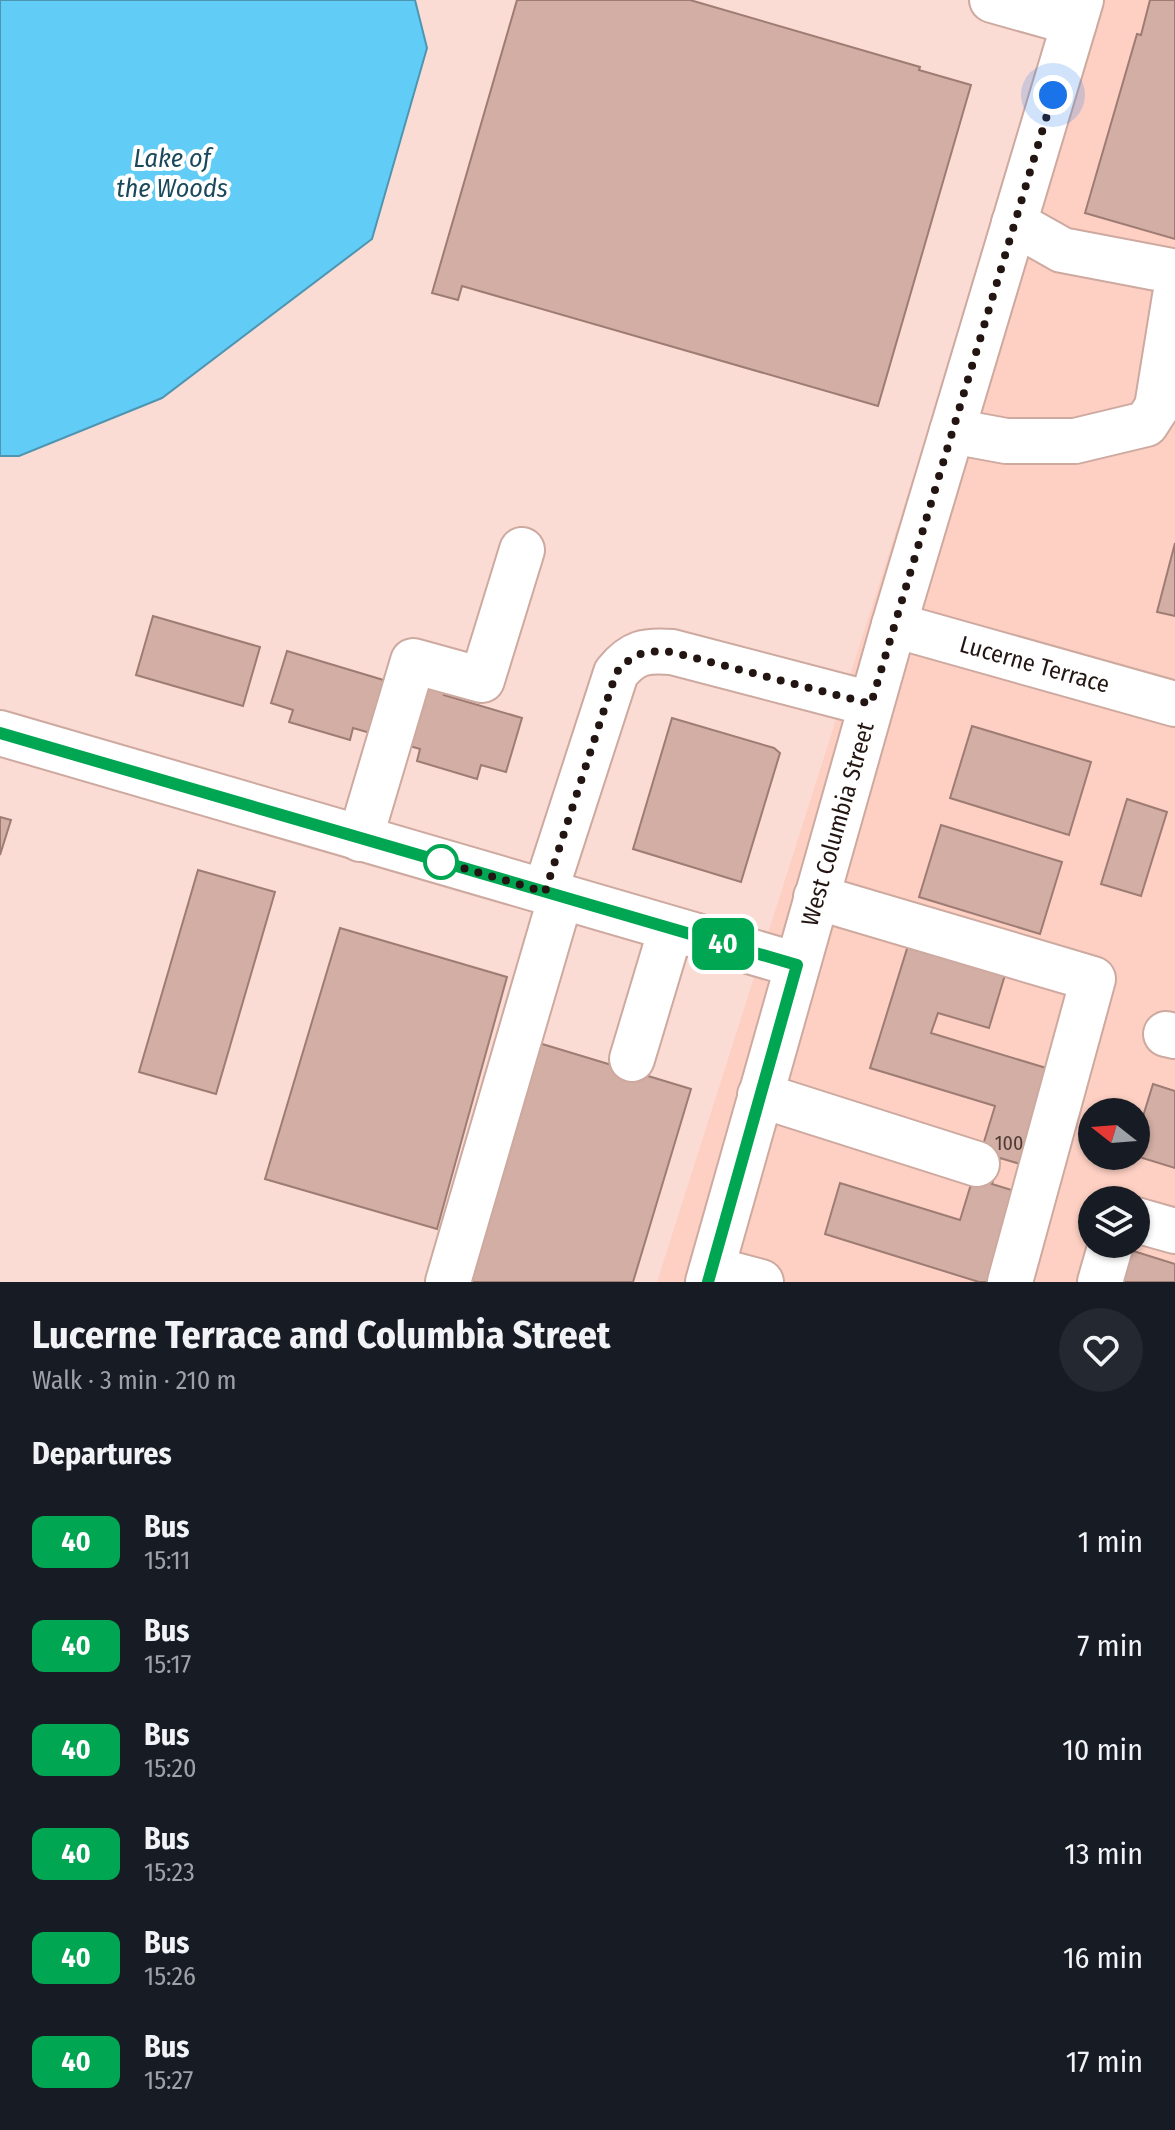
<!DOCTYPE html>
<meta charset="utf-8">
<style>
:root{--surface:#171b24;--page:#242831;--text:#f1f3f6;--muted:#9ea1a6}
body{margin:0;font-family:"Fira Sans Condensed",sans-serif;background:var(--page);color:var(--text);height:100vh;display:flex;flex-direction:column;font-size:30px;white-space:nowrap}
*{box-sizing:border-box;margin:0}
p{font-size:26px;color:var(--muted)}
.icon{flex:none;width:44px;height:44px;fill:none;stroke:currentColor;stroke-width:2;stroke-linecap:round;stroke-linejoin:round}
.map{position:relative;height:1282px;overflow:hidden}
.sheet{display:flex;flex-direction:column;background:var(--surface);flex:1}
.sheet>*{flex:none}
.badge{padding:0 16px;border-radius:12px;font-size:28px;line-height:52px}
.needle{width:52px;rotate:287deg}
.tools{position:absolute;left:1078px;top:1098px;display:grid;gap:16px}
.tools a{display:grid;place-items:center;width:72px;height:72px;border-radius:50%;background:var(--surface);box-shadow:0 2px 6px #0004;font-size:40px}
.you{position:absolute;width:40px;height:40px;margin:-20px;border:6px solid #fff;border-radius:50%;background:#1a73e8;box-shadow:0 0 0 12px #1a73e833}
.map>.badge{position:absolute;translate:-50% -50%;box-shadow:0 0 0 4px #fff}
h2{padding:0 32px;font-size:30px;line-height:72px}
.round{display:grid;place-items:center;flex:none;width:84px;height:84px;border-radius:42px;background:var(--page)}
.headline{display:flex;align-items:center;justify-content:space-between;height:136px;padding:0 32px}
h1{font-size:38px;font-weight:700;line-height:60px}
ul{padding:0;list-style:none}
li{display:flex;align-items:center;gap:24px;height:104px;padding:0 32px}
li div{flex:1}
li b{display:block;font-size:30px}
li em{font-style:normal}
li .badge{min-width:88px;font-weight:700;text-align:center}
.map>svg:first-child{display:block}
.built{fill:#fdd0c3;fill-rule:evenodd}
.water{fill:#61ccf6;stroke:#4e95b2;stroke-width:2}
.building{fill:#d2aea4;stroke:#9e7c73;stroke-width:2}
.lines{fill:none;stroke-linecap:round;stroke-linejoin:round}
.minor-casing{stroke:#cda99f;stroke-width:48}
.minor{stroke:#fff;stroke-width:44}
.line-casing{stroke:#fff;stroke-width:18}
.line{stroke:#00a651;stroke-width:12}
.walk{stroke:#221512;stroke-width:8;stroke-dasharray:0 14.4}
.stop-dot{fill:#fff;stroke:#00a651;stroke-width:4}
.labels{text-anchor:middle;stroke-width:8;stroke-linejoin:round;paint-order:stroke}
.number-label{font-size:20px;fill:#4e3b36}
.street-label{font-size:24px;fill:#221512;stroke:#fff}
.water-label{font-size:26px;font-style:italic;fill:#1b495b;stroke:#fff}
</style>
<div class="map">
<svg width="1175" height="1282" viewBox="0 0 1175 1282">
<rect width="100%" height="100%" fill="#fadcd4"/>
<path class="built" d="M1065 0H1175V1282H657ZM1092 1112H1136V1156H1092ZM1092 1200H1136V1244H1092Z"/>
<polygon class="water" points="0,0 415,0 427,48 372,239 162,398 19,456 0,456"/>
<g class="building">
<polygon points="517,0 690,0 920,67 919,70 971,85 878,406 462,286 458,300 432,293"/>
<polygon points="1150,0 1175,0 1175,239 1085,213 1137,34 1141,35"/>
<polygon points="1175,543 1175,616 1157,612"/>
<polygon points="153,616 260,647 243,706 136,675"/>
<polygon points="287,651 390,682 374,734 353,728 350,740 289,722 293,710 271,703"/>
<polygon points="414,681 446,690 444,695 522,718 506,772 481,765 477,779 417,761 420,749 396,742"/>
<polygon points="672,718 774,748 780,753 741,882 633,849"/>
<polygon points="972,726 1091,762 1069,835 950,798"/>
<polygon points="1127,799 1167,812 1141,896 1101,884"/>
<polygon points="0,817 11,820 0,855"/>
<polygon points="941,825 1062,862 1040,934 919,897"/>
<polygon points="198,870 275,892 216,1094 139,1072"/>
<polygon points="914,926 1011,955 989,1028 938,1013 931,1033 1056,1071 1027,1166 1000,1158 992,1184 1021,1193 993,1282 979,1282 825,1234 840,1183 960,1220 995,1106 870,1068"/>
<polygon points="340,928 507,977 437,1229 265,1179"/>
<polygon points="529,1040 691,1089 633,1282 457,1282"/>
<polygon points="1153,1084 1175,1091 1175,1168 1136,1156 1136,1139"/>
<polygon points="1127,1249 1175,1264 1175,1282 1117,1282"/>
</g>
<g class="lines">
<g class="minor-casing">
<g id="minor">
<polyline points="992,0 1074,23"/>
<polyline points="1014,223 1062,250 1172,271 1175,277"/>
<polyline points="952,431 1006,441 1075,441 1146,424 1157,407 1175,296"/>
<path id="s1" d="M894 625 1175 704"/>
<polyline points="0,733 797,965"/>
<polyline points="360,839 413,661 482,680 522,550"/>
<path d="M545 892 616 673C633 652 645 650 672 652L871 704"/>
<polyline points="816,897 1093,979 1010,1282"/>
<polyline points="1166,1034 1175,1036"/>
<polyline points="632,1059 671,929"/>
<polyline points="760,1095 977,1164"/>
<polyline points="1136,1220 1175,1231"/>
<polyline points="712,1269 761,1282"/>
<polyline points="448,1282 561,896"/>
<path id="s2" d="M708 1282 894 625 1081 0"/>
<polyline points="1100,1282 1111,1244"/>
</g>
</g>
<use href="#minor" class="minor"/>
</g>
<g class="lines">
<g class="line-casing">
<polyline id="line" points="0,733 797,965 708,1282"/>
</g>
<use href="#line" class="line"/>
<path class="walk" d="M441 862 439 861 545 892 616 673C634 652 645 650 672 652L871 704 1053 95"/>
</g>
<circle class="stop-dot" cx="441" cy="862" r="16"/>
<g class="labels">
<g class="number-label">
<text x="1009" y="1150">100</text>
</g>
<g class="street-label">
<text dy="8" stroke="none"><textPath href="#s1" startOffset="146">Lucerne Terrace</textPath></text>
<text dy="8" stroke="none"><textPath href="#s2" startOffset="476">West Columbia Street</textPath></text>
</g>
<g class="water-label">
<text x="172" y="167">Lake of<tspan x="172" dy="30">the Woods</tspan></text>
</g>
</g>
</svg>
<div class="tools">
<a><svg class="needle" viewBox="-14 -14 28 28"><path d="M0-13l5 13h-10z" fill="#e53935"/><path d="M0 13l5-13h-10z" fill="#9ea1a6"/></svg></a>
<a><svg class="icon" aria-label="layers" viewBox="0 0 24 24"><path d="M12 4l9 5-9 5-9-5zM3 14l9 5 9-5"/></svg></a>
</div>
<div class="you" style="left:1053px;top:95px"></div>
<b class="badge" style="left:723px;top:944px;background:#00a651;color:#fff">40</b>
</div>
<section class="sheet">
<div class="headline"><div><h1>Lucerne Terrace and Columbia Street</h1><p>Walk · 3 min · 210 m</p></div><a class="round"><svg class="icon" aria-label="heart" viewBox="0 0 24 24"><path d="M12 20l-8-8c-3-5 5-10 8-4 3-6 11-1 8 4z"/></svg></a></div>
<h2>Departures</h2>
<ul>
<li><span class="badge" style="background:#00a651;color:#fff">40</span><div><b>Bus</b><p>15:11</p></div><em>1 min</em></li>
<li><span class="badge" style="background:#00a651;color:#fff">40</span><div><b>Bus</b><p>15:17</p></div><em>7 min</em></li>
<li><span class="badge" style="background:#00a651;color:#fff">40</span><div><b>Bus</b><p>15:20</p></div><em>10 min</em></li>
<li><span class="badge" style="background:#00a651;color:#fff">40</span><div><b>Bus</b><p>15:23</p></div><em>13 min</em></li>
<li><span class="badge" style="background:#00a651;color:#fff">40</span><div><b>Bus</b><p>15:26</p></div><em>16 min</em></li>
<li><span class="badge" style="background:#00a651;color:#fff">40</span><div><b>Bus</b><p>15:27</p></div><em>17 min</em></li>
</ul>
</section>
